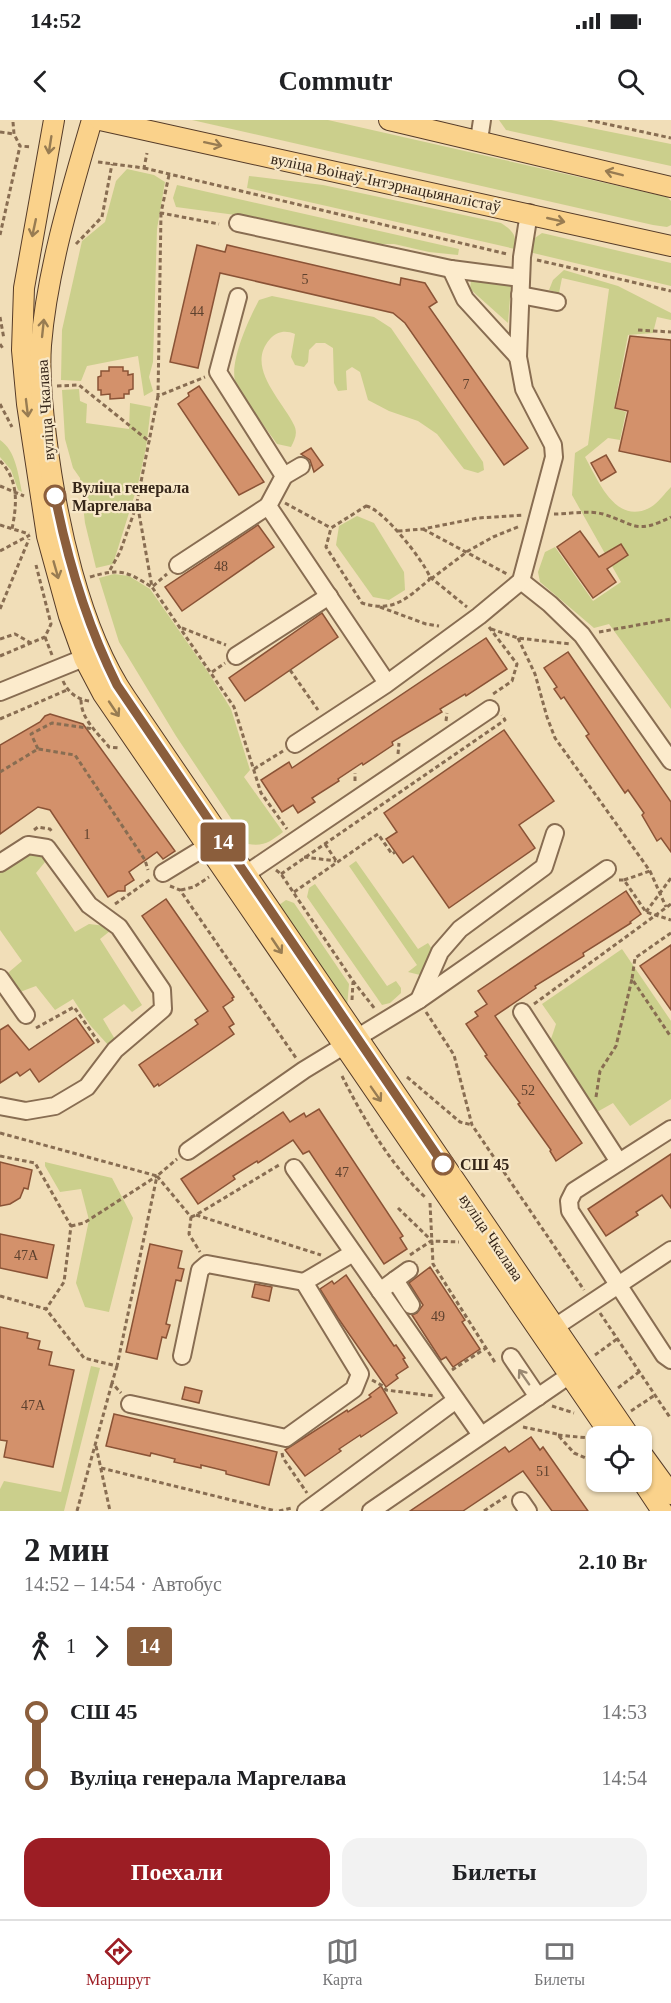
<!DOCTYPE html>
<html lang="ru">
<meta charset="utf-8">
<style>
:root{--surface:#fff;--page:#f2f2f2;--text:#202124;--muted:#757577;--line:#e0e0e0;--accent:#9c1d24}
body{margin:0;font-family:"Times New Roman",serif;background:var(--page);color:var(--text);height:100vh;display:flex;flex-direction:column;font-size:22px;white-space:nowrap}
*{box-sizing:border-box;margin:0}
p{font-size:20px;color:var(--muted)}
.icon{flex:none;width:33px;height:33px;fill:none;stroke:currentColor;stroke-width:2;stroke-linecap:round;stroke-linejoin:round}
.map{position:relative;height:1391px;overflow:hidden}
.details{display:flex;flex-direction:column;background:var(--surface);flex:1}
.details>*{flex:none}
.badge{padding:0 12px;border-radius:4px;font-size:21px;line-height:39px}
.tools{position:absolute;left:586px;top:1306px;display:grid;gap:12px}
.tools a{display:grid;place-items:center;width:66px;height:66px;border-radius:12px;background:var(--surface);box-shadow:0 2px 4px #0004;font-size:30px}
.map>.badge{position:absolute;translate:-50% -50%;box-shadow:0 0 0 3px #fff}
.legs{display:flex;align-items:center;gap:9px;height:66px;padding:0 24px;font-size:20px}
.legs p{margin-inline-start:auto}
.summary{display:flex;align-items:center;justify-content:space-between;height:102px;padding:0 24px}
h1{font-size:33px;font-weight:700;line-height:45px}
.cta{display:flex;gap:12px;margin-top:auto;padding:12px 24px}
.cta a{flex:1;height:69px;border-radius:18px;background:var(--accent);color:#fff;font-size:24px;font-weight:700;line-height:69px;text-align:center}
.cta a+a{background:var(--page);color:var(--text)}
ul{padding:0 24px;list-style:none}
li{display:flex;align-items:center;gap:21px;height:66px;font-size:22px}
li i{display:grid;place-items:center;width:9px;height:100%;margin:0 8px;background:currentColor}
li i::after{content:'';width:15px;height:15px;margin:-8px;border:4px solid;border-radius:50%;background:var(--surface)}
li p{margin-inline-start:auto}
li:first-child i{background:linear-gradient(#0000 50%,currentColor 0)}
li:last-child i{background:linear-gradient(currentColor 50%,#0000 0)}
.status{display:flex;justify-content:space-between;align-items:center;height:42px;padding:0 30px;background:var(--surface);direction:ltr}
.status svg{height:16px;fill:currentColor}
header{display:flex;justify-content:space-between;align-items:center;height:78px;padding:0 24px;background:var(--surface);font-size:27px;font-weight:700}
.menu{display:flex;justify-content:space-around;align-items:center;height:84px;border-top:2px solid var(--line);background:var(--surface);font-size:16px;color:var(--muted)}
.menu a{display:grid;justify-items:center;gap:3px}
.menu .selected{color:var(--accent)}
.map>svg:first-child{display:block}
.green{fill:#cbcf8c}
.building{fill:#d3916b;stroke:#8a5336;stroke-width:1.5}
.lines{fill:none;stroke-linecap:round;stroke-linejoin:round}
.minor-casing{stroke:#886d52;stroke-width:20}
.major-casing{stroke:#553b28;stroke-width:22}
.path{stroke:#886d52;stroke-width:3;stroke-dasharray:4.5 3;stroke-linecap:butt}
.minor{stroke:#fcebcc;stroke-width:16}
.major{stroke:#fad28b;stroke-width:20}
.oneway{stroke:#987c52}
.oneway2{stroke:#998872}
.line-1-casing{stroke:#fff;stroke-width:14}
.line-1{stroke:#8b5e3c;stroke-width:9}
.stop-1-dot{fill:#fff;stroke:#8b5e3c;stroke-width:3}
.labels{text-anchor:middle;stroke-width:4.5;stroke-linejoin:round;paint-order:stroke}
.number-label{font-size:14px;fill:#5d412e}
.street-label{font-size:16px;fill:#362619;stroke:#f8e8c8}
.stop-label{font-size:16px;font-weight:bold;fill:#362619;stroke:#f8e8c8;text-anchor:start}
</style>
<div class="status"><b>14:52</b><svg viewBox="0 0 49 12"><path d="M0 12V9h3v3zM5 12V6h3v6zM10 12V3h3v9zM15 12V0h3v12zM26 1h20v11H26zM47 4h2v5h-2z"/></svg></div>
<header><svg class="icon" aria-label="back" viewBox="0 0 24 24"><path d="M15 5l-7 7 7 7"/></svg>Commutr<svg class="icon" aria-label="search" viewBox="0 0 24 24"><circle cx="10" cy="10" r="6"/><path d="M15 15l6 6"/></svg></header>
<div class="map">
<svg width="671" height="1391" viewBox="0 0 671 1391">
<rect width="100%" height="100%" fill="#f1deb8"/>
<g class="green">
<polygon points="192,0 328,0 667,77 671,81 671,105 667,107 653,105"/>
<polygon points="499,0 551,0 671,24 671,46 506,10"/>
<polygon points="127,49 154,55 165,62 157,109 153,242 149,257 153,271 144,276 138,236 87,246 81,261 61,260 62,210 82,121 105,102 116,61"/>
<path d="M249 56 323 65 501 103C512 110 517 115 515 129L247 68Z"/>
<polygon points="177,65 459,129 458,135 429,132 394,124 367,124 266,99 176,87 173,78"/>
<polygon points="542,113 671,143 671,166 529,132 532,120"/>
<path d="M564 150 618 166 671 193V200L657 197 653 213 628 215 614 288 626 292 620 320 608 318 585 337C598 360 616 407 651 387 658 383 665 373 671 367V589L609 504 594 508 540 462 538 452 545 432 555 427 593 481 621 462 572 375 575 333 588 325 609 169 562 158 559 173 549 170 553 160Z"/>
<polygon points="471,160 511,166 508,203 470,169"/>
<path d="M272 176 374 197 391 208 483 342 484 350 478 353 464 349 437 314 418 301 389 291 368 280 360 252 352 247 346 251 347 270 338 271 334 263 333 228 325 223H316L309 230 308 242 304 247 295 245 291 237 295 214C286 210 277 211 270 219 245 247 282 280 294 305 298 313 295 319 291 327L277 324C269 312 238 272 235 261 230 240 249 199 259 180Z"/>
<polygon points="79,269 80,281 87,284 86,303 129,309 130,283 151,287 146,328 138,364 113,444 96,448 85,403 80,358 73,348 65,319 62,270"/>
<path d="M0 320C16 331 18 354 22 372L18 370 11 350 0 337Z"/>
<polygon points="357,396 374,403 404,452 405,470 389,480 373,477 336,425 339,406"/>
<path d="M114 454 129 456 150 469 210 555 231 589 250 650 244 657 283 712C271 721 264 727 248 724L176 616 119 522 99 458Z"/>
<polygon points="33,730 42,732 45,742 36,753 75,812 89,804 106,806 110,811 100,819 142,885 132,892 124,884 103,899 116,921 109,926 90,905 73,879 55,890 36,866 20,872 9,862 9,852 22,841 0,810 0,751"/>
<polygon points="356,741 418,829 428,823 434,832 423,852 420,855 408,852 417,845 349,746"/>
<polygon points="315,764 387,866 396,861 401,868 401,873 390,883 382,885 307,777 309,768"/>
<polygon points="286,780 294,783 349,864 347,887 279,785"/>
<polygon points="622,829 671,901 671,979 630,1006 613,983 597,992 550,922 556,904 542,884"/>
<polygon points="45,1042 112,1058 133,1098 109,1192 85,1187 76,1163 89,1100 81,1069 60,1072 45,1046"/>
<polygon points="91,1246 100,1248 64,1391 0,1391 0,1369 4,1361 61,1372"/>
</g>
<g class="building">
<polygon points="197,125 225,132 227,125 400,165 401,158 425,163 437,182 429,187 528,328 504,345 405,203 393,193 220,153 198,248 170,242"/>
<polygon points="630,216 671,220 671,342 619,331 628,291 615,288"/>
<polygon points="109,247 123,247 123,251 128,251 128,255 133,254 133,269 129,270 129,274 124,274 124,278 110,279 110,274 101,275 101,270 98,270 98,257 101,256 101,251 109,251"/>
<polygon points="199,266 264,362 239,375 178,284 189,276 188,273"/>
<polygon points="311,328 323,345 314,352 310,340 301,334"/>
<polygon points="606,335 616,352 601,361 591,343"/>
<polygon points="258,405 274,427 182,491 165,467"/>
<polygon points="580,411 599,437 621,424 628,435 607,449 616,462 593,478 557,427"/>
<polygon points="322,493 338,517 245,581 229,558"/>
<polygon points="486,518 507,549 466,576 465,574 440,589 442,592 392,622 393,625 363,645 362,643 338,659 339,661 312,678 315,682 298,693 293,685 282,692 261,660 289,642 292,648"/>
<polygon points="568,532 671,682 671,732 661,718 657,721 642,695 644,693 628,670 625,673 586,616 589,614 564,577 561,579 554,569 557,567 544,548"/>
<polygon points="50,594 83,604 175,731 163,739 157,732 129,752 134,760 125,766 125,771 118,771 108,777 50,690 38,687 0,714 0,625 40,602 45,596"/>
<polygon points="504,610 554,681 519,705 535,728 449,788 413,736 403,743 386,719 397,712 384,693"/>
<polygon points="626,771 641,794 630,802 631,803 583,833 584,836 535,866 536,868 495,896 582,1023 556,1041 550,1031 551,1030 518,984 520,983 485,936 487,935 466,904 478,896 475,892 487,884 478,871"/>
<polygon points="166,779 234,877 232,878 233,880 223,887 234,904 229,907 234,914 159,966 158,964 154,967 139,945 198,904 195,900 208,891 142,796"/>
<polygon points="671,825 671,890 640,846"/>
<polygon points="76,898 94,923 39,962 30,949 20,956 17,952 0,963 0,910 8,905 29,930"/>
<polygon points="319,989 403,1116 400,1118 407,1129 384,1144 309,1031 303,1034 293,1020 258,1043 257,1041 233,1056 235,1059 198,1084 181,1059 283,992 290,1002 304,993 306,997"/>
<polygon points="671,1034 671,1088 662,1075 636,1092 638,1095 606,1116 588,1089"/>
<polygon points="0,1042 32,1050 28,1069 24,1068 20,1078 10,1084 0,1086"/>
<polygon points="0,1114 54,1125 47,1158 0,1148"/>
<polygon points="150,1124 182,1131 178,1148 184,1149 181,1161 176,1160 166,1204 170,1205 166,1218 162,1217 157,1239 126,1232"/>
<polygon points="430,1147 465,1200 462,1202 480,1229 453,1247 446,1237 441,1240 412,1195 417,1193 423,1185 409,1163"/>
<polygon points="346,1155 394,1226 396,1225 405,1238 403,1239 408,1247 396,1255 398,1258 386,1267 338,1198 320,1169 332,1161 334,1164"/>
<polygon points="255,1164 272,1167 269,1181 252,1177"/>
<polygon points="0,1207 28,1213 27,1218 40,1221 38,1229 52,1232 49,1245 74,1250 53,1347 4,1337 7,1321 0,1320"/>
<polygon points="381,1266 397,1293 361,1317 360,1315 339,1329 341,1331 305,1356 285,1330 347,1290 348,1292 371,1277 369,1275"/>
<polygon points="185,1267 202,1271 199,1283 182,1279"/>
<polygon points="114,1294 277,1332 269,1365 226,1354 226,1351 201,1345 201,1348 174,1342 175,1339 151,1333 150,1336 106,1326"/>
<polygon points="531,1317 540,1330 543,1327 588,1391 552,1391 523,1351 463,1391 410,1391 505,1327 509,1332"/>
</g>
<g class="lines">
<g class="minor-casing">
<g id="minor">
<polyline points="479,20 482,0"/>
<polyline points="238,103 451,149 521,158"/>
<polyline points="451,149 465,179 518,237"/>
<polyline points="520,175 557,182"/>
<polyline points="238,177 218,252 284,356 268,386 387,563"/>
<polyline points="284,356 301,346"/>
<polyline points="178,445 268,386"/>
<polyline points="521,461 550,484 582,515 671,641"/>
<polyline points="236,536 329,476"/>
<polyline points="0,572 96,533"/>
<polyline points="295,624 385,565 479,496 521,461 554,337 553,325 524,269 518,237 522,137 529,93"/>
<polyline points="0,743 28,725 47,728 89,785 119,807 162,870 163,889 115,930 87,967 55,986 26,991 0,986"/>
<polyline points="163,753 217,720"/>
<polyline points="237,760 490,589"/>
<polyline points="0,858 26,895"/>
<polyline points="419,880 440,832 460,809 544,747 555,713"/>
<polyline points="522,892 619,1042"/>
<polyline points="671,1009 574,1071 569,1081 570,1091 664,1235 671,1240"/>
<polyline points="188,1031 304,950 419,880 607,749"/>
<polyline points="294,1048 481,1315"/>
<polyline points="395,1160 409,1150"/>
<polyline points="380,1171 395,1160 411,1185"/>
<polyline points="546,1213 671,1130"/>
<polyline points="182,1236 200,1150 207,1144 304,1162"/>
<polyline points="511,1237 538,1277"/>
<polyline points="130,1284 286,1318 354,1269 360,1254 304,1162 353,1133"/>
<polyline points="521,1381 528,1391"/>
<polyline points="306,1391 456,1280"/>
<polyline points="371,1391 580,1248"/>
</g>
</g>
<g class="major-casing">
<g id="major">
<polyline points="54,0 24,168 22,230 27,284 47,416 69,496 84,538 103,574 612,1317"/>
<path d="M92 0C71 72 47 151 41 225 39 255 42 286 46 316 56 398 79 509 126 578L630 1317"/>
<polyline points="100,0 671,126"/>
<polyline points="389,0 671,67"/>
<polyline points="642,1334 671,1374"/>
<polyline points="642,1361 662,1391"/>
</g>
</g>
<g class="path">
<polyline points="588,0 671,18"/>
<polyline points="13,2 14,14 20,26 32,27"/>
<polyline points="0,12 14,14"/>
<polyline points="98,42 144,48 147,33"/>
<polyline points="144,48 507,134"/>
<polyline points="169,55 161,93 219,104"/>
<polyline points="161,93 158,276 205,257"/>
<polyline points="0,115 20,26"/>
<polyline points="76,124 102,97 112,44"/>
<polyline points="537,140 671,171"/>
<polyline points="0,197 4,219"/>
<polyline points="638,210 671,212"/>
<polyline points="0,224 4,230"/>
<polyline points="57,266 79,265 150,322"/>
<polyline points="158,276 137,382 152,467 234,587 261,673 287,709"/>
<polyline points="0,284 12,307"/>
<path d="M0 341C19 360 17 384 12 409"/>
<polyline points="0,366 24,376"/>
<polyline points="285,383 331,408"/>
<path d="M366 386C383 389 423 440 430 457L429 460C406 479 393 493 362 483L326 427 331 408Z"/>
<path d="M554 394C569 394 589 390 603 394 635 404 635 415 671 397"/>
<polyline points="0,405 29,414"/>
<polyline points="423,409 507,454"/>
<polyline points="398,411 423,409 478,398 524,395"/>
<polyline points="0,431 30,415"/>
<polyline points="110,450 120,432 137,384"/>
<path d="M90 457C120 448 126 451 152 467L167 454"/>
<polyline points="430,457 467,487"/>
<polyline points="431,459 468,431 493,417 520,406"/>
<polyline points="380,487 426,504 439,506"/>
<polyline points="0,489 29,419"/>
<polyline points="489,507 517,544 512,561 493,574"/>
<polyline points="182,508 226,525"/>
<polyline points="491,509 518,518 570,524"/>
<polyline points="599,512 671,499"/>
<polyline points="45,517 52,535"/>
<polyline points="518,518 535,554 547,597 555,618 650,751 666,787"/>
<polyline points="0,519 15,514 31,523"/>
<polyline points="0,536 45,517 51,504 36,445"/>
<polyline points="290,550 318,590"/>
<polyline points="212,552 225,543"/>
<path d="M63 561C68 572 76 579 89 581"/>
<path d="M81 580C81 599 97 612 109 627L119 628"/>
<polyline points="0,599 67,570"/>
<polyline points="446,601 447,593"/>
<polyline points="38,629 31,614 52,603 94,609"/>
<polyline points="398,634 399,623"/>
<polyline points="254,649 283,631"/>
<polyline points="0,652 38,629 75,635 145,740 148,750"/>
<polyline points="355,661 355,653"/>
<polyline points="34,710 38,707 50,709 52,712"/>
<polyline points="325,724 337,742"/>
<polyline points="304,737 336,741"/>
<polyline points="276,750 281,754 353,861 375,889"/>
<polyline points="281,754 505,600 502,595"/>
<polyline points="619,760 624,760 646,792 671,800"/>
<polyline points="624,760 650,751"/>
<polyline points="170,766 180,770 296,938"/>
<polyline points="181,770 194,767 209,757"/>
<polyline points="294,772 378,714 392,734 395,732"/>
<polyline points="115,784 151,759"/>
<polyline points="646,792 671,758"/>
<polyline points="671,813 635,838 632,859 671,917"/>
<polyline points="352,880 353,862"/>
<polyline points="534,884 671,784"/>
<polyline points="426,892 454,935 472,1005 584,1170"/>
<polyline points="36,908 74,887 100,924"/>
<path d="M342 956C363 998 391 1046 426 1078"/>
<polyline points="407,957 460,1002 472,1005"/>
<polyline points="596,977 600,951 616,926 632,859"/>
<polyline points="0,1013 157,1056 177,1039"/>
<polyline points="0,1036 35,1043 71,1106 64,1162 46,1189"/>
<polyline points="157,1056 191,1097 189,1114 200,1132"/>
<polyline points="430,1083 433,1144 496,1244"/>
<polyline points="398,1088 430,1119"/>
<polyline points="196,1095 321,1135"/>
<polyline points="191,1097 196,1095 279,1045"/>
<polyline points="71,1106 84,1103 157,1056"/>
<polyline points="410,1135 431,1121 459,1122"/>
<polyline points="0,1176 46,1189 84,1238 117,1246 157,1056"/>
<polyline points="600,1193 671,1299"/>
<polyline points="595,1235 617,1219"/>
<polyline points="117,1246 112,1263 121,1273"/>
<polyline points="452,1250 486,1228"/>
<polyline points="372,1260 383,1266 386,1270 434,1276"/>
<polyline points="618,1268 639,1252"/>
<polyline points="552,1286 574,1293"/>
<polyline points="631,1291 655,1275"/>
<polyline points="523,1307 557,1314 574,1333 597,1343"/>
<polyline points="558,1315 589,1318 592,1316"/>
<polyline points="589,1318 597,1334"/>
<polyline points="96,1326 110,1391"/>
<polyline points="282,1333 283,1338 307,1373"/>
<polyline points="101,1348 276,1391"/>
<polyline points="621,1362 626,1370"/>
<polyline points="77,1391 112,1263"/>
<polyline points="279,1391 292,1388"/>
<polyline points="484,1391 508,1375"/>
</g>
<use href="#minor" class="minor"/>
<use href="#major" class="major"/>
</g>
<defs><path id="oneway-shaft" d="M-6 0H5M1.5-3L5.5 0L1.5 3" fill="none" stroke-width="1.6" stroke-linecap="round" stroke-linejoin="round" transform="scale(1.5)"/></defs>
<g class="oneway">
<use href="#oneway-shaft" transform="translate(213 24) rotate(12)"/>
<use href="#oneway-shaft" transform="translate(50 25) rotate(99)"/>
<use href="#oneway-shaft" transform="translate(614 53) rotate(-166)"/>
<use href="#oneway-shaft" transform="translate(556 100) rotate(13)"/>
<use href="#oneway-shaft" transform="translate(34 108) rotate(102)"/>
<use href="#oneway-shaft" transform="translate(43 208) rotate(-84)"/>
<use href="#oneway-shaft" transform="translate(27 288) rotate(83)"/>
<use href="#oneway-shaft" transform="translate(56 450) rotate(74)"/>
<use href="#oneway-shaft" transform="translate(114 589) rotate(56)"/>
<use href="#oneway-shaft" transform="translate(277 826) rotate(56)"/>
<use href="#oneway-shaft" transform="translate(376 974) rotate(55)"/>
</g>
<use class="oneway2" href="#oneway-shaft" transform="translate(524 1257) rotate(-125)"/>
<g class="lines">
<g class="line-1-casing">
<path id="line-1" d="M55 376C68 442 87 505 117 565L443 1044"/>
</g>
<use href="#line-1" class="line-1"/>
</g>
<g class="stop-1-dot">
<circle cx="55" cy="376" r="10"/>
<circle cx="443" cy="1044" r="10"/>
</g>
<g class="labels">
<g class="number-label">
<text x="305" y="164">5</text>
<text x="197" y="196">44</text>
<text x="466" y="269">7</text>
<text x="221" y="451">48</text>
<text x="87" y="719">1</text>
<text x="528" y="975">52</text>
<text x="342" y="1057">47</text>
<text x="26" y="1140">47А</text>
<text x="438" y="1201">49</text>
<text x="33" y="1290">47А</text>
<text x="543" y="1356">51</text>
</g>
<g class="street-label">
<text transform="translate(386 62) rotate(12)" y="6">вуліца Воінаў-Інтэрнацыяналістаў</text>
<text transform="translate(45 290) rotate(-94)" y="6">вуліца Чкалава</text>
<text transform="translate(492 1117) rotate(56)" y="6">вуліца Чкалава</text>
</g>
<g class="stop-label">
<text x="72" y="373">Вуліца генерала<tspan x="72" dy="18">Маргелава</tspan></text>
<text x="460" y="1050">СШ 45</text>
</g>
</g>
</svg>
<div class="tools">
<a><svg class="icon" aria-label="locate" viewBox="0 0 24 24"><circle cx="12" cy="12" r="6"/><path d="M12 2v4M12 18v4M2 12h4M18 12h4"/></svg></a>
</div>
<b class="badge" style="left:223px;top:722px;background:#8b5e3c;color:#fff">14</b>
</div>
<section class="details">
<div class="summary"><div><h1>2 мин</h1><p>14:52 – 14:54 · Автобус</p></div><b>2.10 Br</b></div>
<div class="legs"><svg class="icon" aria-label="walk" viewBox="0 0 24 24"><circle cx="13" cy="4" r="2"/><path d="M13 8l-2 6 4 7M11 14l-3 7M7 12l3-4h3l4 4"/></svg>1<svg class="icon" aria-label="forward" viewBox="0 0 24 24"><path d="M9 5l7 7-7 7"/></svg><b class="badge" style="background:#8b5e3c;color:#fff">14</b></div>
<ul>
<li><i style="color:#8b5e3c"></i><b>СШ 45</b><p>14:53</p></li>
<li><i style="color:#8b5e3c"></i><b>Вуліца генерала Маргелава</b><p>14:54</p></li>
</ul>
<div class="cta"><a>Поехали</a><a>Билеты</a></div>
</section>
<nav class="menu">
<a class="selected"><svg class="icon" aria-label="directions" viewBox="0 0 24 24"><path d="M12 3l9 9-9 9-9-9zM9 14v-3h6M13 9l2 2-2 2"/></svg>Маршрут</a>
<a><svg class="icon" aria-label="map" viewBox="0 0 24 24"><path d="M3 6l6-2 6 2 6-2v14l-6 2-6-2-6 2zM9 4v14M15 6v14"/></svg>Карта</a>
<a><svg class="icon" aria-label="tickets" viewBox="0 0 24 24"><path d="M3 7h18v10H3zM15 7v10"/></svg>Билеты</a>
</nav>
